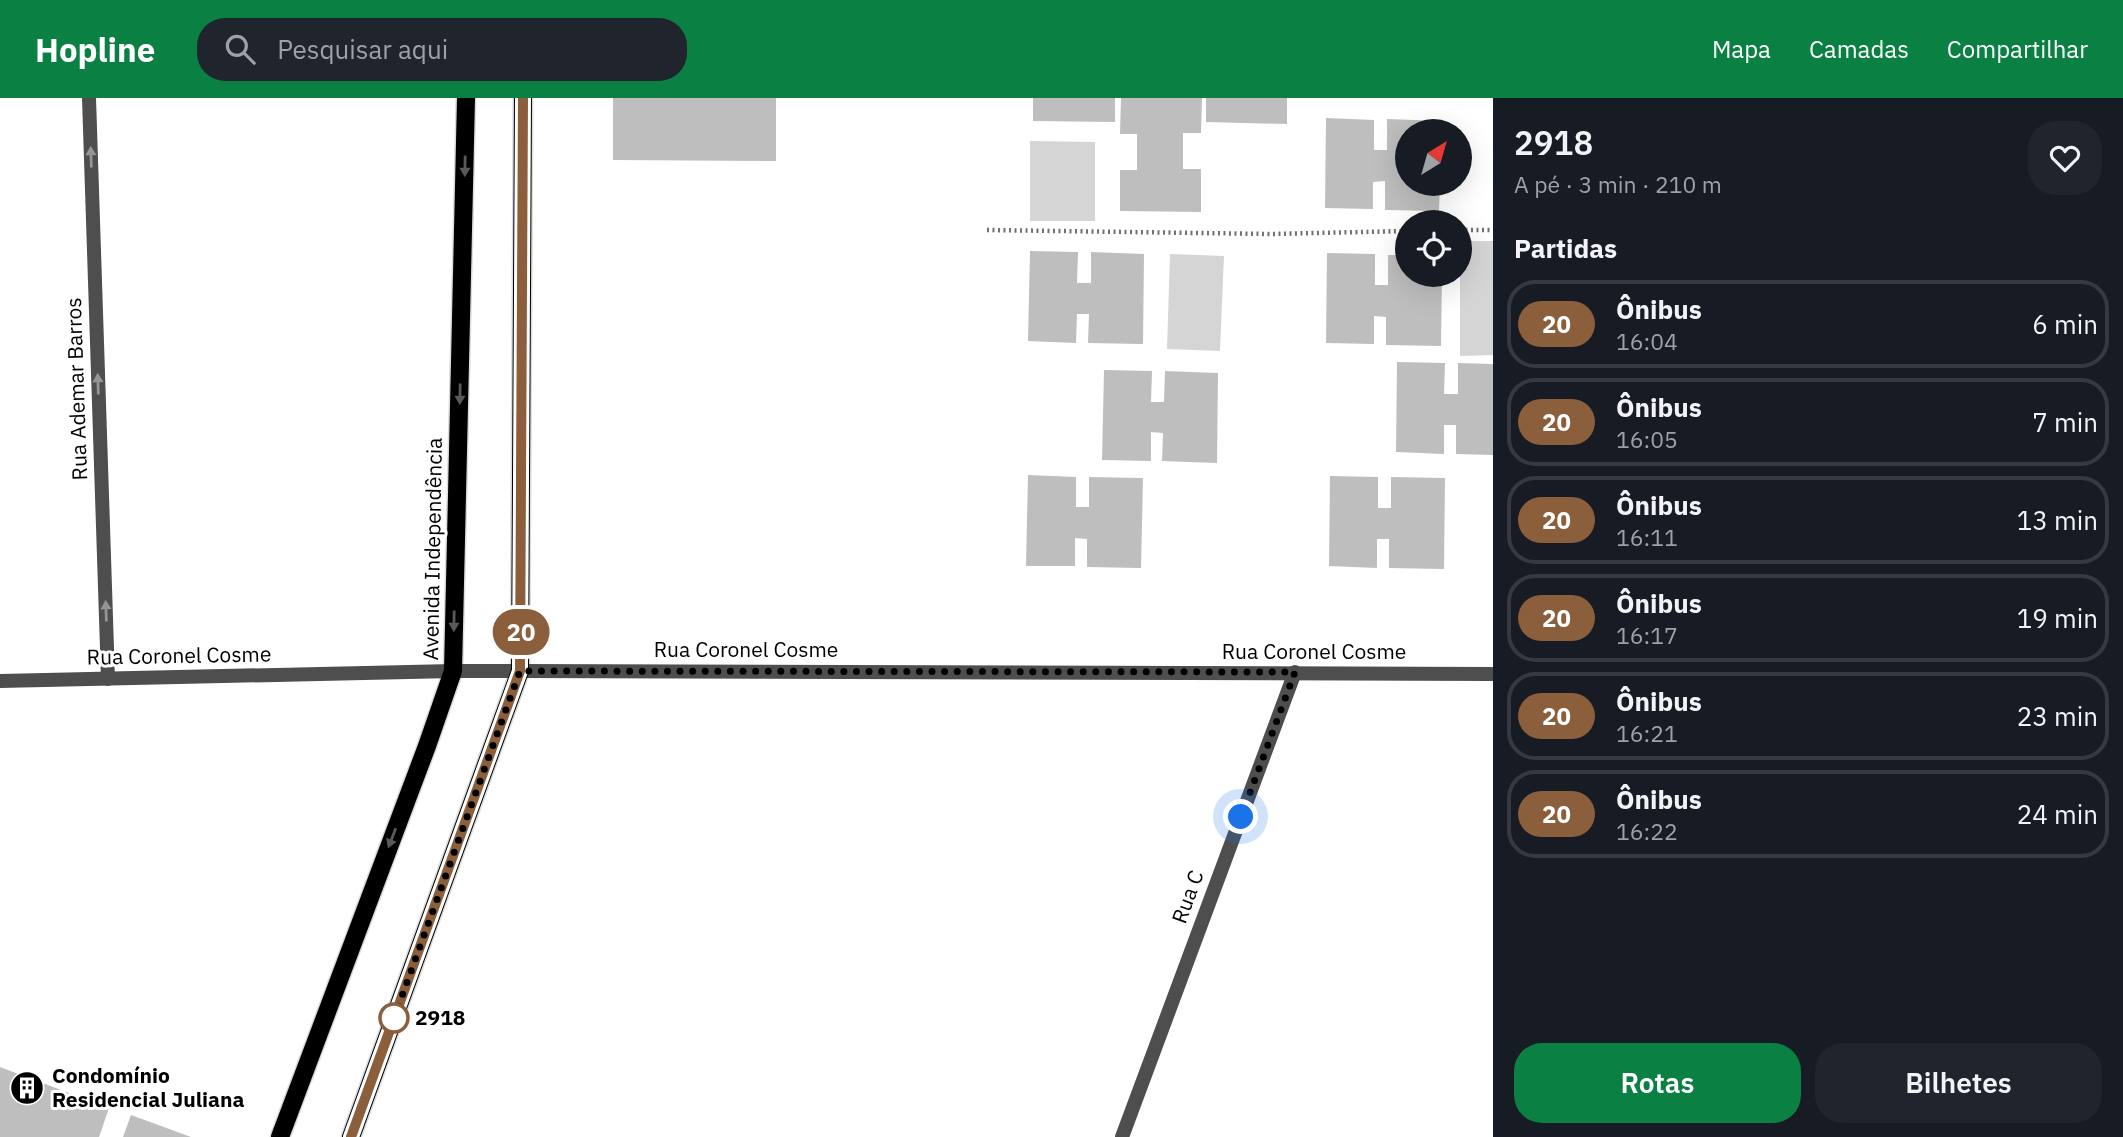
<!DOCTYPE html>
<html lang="pt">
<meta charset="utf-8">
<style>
:root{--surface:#171b24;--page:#20242c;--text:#f1f3f6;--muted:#9ea1a6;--line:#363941;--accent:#0b8043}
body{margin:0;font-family:"IBM Plex Sans",sans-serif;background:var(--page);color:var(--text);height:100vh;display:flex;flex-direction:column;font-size:26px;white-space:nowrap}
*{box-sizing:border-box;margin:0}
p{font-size:23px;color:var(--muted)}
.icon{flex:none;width:38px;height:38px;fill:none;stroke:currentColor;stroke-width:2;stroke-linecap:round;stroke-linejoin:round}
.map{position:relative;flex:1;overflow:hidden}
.panel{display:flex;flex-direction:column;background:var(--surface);width:630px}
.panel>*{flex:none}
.badge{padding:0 14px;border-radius:23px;font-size:24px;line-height:46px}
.needle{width:46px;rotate:37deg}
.controls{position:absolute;left:1395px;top:21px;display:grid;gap:14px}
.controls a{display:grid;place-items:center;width:77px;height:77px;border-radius:50%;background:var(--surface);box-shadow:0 7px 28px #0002;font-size:35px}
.you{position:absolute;width:35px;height:35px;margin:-18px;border:5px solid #fff;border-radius:50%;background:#1a73e8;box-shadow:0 0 0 10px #1a73e833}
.map>.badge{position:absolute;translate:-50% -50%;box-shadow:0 0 0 4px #fff}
h2{padding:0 21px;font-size:26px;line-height:63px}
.round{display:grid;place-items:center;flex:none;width:74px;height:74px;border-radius:28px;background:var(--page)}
.overview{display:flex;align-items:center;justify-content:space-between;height:119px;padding:0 21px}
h1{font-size:33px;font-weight:600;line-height:52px}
.cta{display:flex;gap:14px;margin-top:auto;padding:14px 21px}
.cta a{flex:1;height:80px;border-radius:28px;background:var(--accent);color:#fff;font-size:28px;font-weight:600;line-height:80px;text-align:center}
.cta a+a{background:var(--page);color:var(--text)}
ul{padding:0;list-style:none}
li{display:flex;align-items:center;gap:21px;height:88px;margin:0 14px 10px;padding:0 7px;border:4px solid var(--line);border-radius:28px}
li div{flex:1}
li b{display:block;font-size:26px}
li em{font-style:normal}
li .badge{min-width:77px;font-weight:700;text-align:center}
header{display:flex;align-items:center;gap:42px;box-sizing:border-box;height:98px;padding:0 35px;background:var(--accent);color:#fff}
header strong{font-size:33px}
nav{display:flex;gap:38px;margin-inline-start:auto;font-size:24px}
.search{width:490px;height:63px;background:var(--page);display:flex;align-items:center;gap:18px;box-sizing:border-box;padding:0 24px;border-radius:28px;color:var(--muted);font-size:26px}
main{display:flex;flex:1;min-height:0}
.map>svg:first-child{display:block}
.green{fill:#d5d5d5}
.building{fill:#bebebe}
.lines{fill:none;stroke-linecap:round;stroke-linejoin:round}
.primary-casing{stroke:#dbdbdb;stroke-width:21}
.path{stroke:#707070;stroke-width:4.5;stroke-dasharray:2 3.5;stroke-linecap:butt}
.minor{stroke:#4e4e4e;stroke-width:14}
.tertiary{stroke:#4e4e4e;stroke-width:14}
.primary{stroke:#000;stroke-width:18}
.oneway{fill:#959595}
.oneway2{fill:#595959}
.line-casing{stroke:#fff;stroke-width:16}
.line{stroke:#8b5e3c;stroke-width:10}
.walk{stroke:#000;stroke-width:7;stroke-dasharray:0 12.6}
.stop-dot{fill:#fff;stroke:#8b5e3c;stroke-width:3.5}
.labels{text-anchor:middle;stroke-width:6;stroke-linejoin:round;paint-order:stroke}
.street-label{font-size:21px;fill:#000;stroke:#fff}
.stop-label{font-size:21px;font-weight:bold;fill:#000;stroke:#fff;text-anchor:start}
.poi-label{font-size:21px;font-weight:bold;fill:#000;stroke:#fff;text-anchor:start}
</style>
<header>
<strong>Hopline</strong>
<div class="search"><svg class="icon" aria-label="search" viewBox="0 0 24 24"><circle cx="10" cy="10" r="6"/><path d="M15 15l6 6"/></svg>Pesquisar aqui</div>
<nav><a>Mapa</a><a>Camadas</a><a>Compartilhar</a></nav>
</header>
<main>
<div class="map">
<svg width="1493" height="1039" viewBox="0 0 1493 1039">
<rect width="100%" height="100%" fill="#fff"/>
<g class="green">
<polygon points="1030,43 1095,44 1095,123 1030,123"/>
<polygon points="1460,143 1493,143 1493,257 1460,258"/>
<polygon points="1170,156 1224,158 1220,253 1167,251"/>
</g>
<g class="building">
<polygon points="613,0 776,0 776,63 613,62"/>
<polygon points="1033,0 1115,0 1115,24 1033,23"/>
<polygon points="1121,0 1202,0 1201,35 1183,35 1183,71 1201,71 1201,114 1120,113 1120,72 1137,72 1137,36 1120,36"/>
<polygon points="1206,0 1287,0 1287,26 1206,24"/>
<polygon points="1326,20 1374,22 1374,52 1387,52 1387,21 1441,23 1441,33 1407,33 1407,86 1440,86 1439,113 1385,112 1385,83 1373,84 1373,111 1325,110"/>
<polygon points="1030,153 1078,154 1077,185 1091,185 1091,154 1144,156 1143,246 1088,245 1089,216 1077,216 1076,245 1028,243"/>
<polygon points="1327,155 1375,156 1375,187 1388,187 1388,157 1407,157 1407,177 1442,177 1441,248 1386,247 1386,219 1374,218 1374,246 1326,245"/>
<polygon points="1397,264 1445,265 1444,296 1458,296 1458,265 1493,266 1493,357 1456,356 1456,327 1444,327 1444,356 1396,354"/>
<polygon points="1104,272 1152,273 1151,304 1164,304 1165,273 1218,275 1217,365 1162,363 1163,335 1151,334 1151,363 1102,362"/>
<polygon points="1028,377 1076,379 1076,409 1089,409 1089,379 1143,380 1141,470 1087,469 1087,441 1075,440 1075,468 1026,468"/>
<polygon points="1330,378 1378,379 1378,410 1391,410 1391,379 1445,380 1444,471 1389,470 1389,441 1377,441 1377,470 1329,468"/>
<polygon points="0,969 109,1010 99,1039 0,1039"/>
<polygon points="131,1017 191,1039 123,1039"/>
</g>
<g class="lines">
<g class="primary-casing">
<g id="primary">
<polyline points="280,1039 427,648 453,573 466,0"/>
<polyline points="351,1039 520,573 523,0"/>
</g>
</g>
<g class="path">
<polyline points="987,132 1270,136 1407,133"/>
<polyline points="1460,132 1493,132"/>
</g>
<g class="minor">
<polyline points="89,0 108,581"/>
<polyline points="453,573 520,573"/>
<polyline points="1122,1039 1295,574"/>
</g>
<g class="tertiary">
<polyline points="520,573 1493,576"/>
<polyline points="0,583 453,573"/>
</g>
<use href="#primary" class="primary"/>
</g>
<defs><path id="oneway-solid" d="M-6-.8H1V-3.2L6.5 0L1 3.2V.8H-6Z" transform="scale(1.75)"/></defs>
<g class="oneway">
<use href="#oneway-solid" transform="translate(91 59) rotate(-92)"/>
<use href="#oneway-solid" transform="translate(98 286) rotate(-92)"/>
<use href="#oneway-solid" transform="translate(106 513) rotate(-92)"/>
</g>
<g class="oneway2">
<use href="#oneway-solid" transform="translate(465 68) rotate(91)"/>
<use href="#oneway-solid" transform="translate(460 296) rotate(91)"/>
<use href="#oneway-solid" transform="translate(454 523) rotate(91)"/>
<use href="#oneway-solid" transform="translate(392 740) rotate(111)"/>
</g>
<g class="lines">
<g class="line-casing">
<polyline id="line" points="351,1039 520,573 523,0"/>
</g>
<use href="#line" class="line"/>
<polyline class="walk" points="394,920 520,573 1295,574 1241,719"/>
</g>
<defs>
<g id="building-disc" transform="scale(1.75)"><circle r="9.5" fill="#000" stroke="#fff"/><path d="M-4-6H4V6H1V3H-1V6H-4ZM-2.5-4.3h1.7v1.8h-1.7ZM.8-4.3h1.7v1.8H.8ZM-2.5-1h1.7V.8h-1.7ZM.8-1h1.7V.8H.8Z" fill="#fff"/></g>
</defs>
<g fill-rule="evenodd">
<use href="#building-disc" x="27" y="990"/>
</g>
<circle class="stop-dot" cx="394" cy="920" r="14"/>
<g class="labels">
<g class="street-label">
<text transform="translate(77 291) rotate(-92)" y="7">Rua Ademar Barros</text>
<text transform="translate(433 451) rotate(-89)" y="7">Avenida Independência</text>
<text x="746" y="559">Rua Coronel Cosme</text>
<text x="1314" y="561">Rua Coronel Cosme</text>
<text transform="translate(179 558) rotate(-1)" y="7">Rua Coronel Cosme</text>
<text transform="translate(1188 799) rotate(-70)" y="7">Rua C</text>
</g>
<g class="stop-label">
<text x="415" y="927">2918</text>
</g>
<g class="poi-label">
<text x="52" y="985">Condomínio<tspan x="52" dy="24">Residencial Juliana</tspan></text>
</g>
</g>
</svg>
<div class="controls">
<a><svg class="needle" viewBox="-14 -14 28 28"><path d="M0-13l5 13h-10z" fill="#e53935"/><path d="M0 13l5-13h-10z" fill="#9ea1a6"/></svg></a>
<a><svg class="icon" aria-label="locate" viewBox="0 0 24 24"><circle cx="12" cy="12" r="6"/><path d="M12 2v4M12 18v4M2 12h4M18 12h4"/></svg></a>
</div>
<div class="you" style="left:1241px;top:719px"></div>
<b class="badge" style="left:521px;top:534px;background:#8b5e3c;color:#fff">20</b>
</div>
<section class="panel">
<div class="overview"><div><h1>2918</h1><p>A pé · 3 min · 210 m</p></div><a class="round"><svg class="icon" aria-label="heart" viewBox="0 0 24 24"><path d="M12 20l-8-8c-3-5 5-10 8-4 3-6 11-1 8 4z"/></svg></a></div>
<h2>Partidas</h2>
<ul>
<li><span class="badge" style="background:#8b5e3c;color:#fff">20</span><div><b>Ônibus</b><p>16:04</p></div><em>6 min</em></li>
<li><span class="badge" style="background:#8b5e3c;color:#fff">20</span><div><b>Ônibus</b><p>16:05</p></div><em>7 min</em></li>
<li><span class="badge" style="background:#8b5e3c;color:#fff">20</span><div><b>Ônibus</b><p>16:11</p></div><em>13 min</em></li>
<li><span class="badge" style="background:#8b5e3c;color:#fff">20</span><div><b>Ônibus</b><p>16:17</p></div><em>19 min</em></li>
<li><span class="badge" style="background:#8b5e3c;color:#fff">20</span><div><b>Ônibus</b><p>16:21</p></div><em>23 min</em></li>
<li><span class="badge" style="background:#8b5e3c;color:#fff">20</span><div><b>Ônibus</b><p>16:22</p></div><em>24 min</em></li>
</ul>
<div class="cta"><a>Rotas</a><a>Bilhetes</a></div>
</section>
</main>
